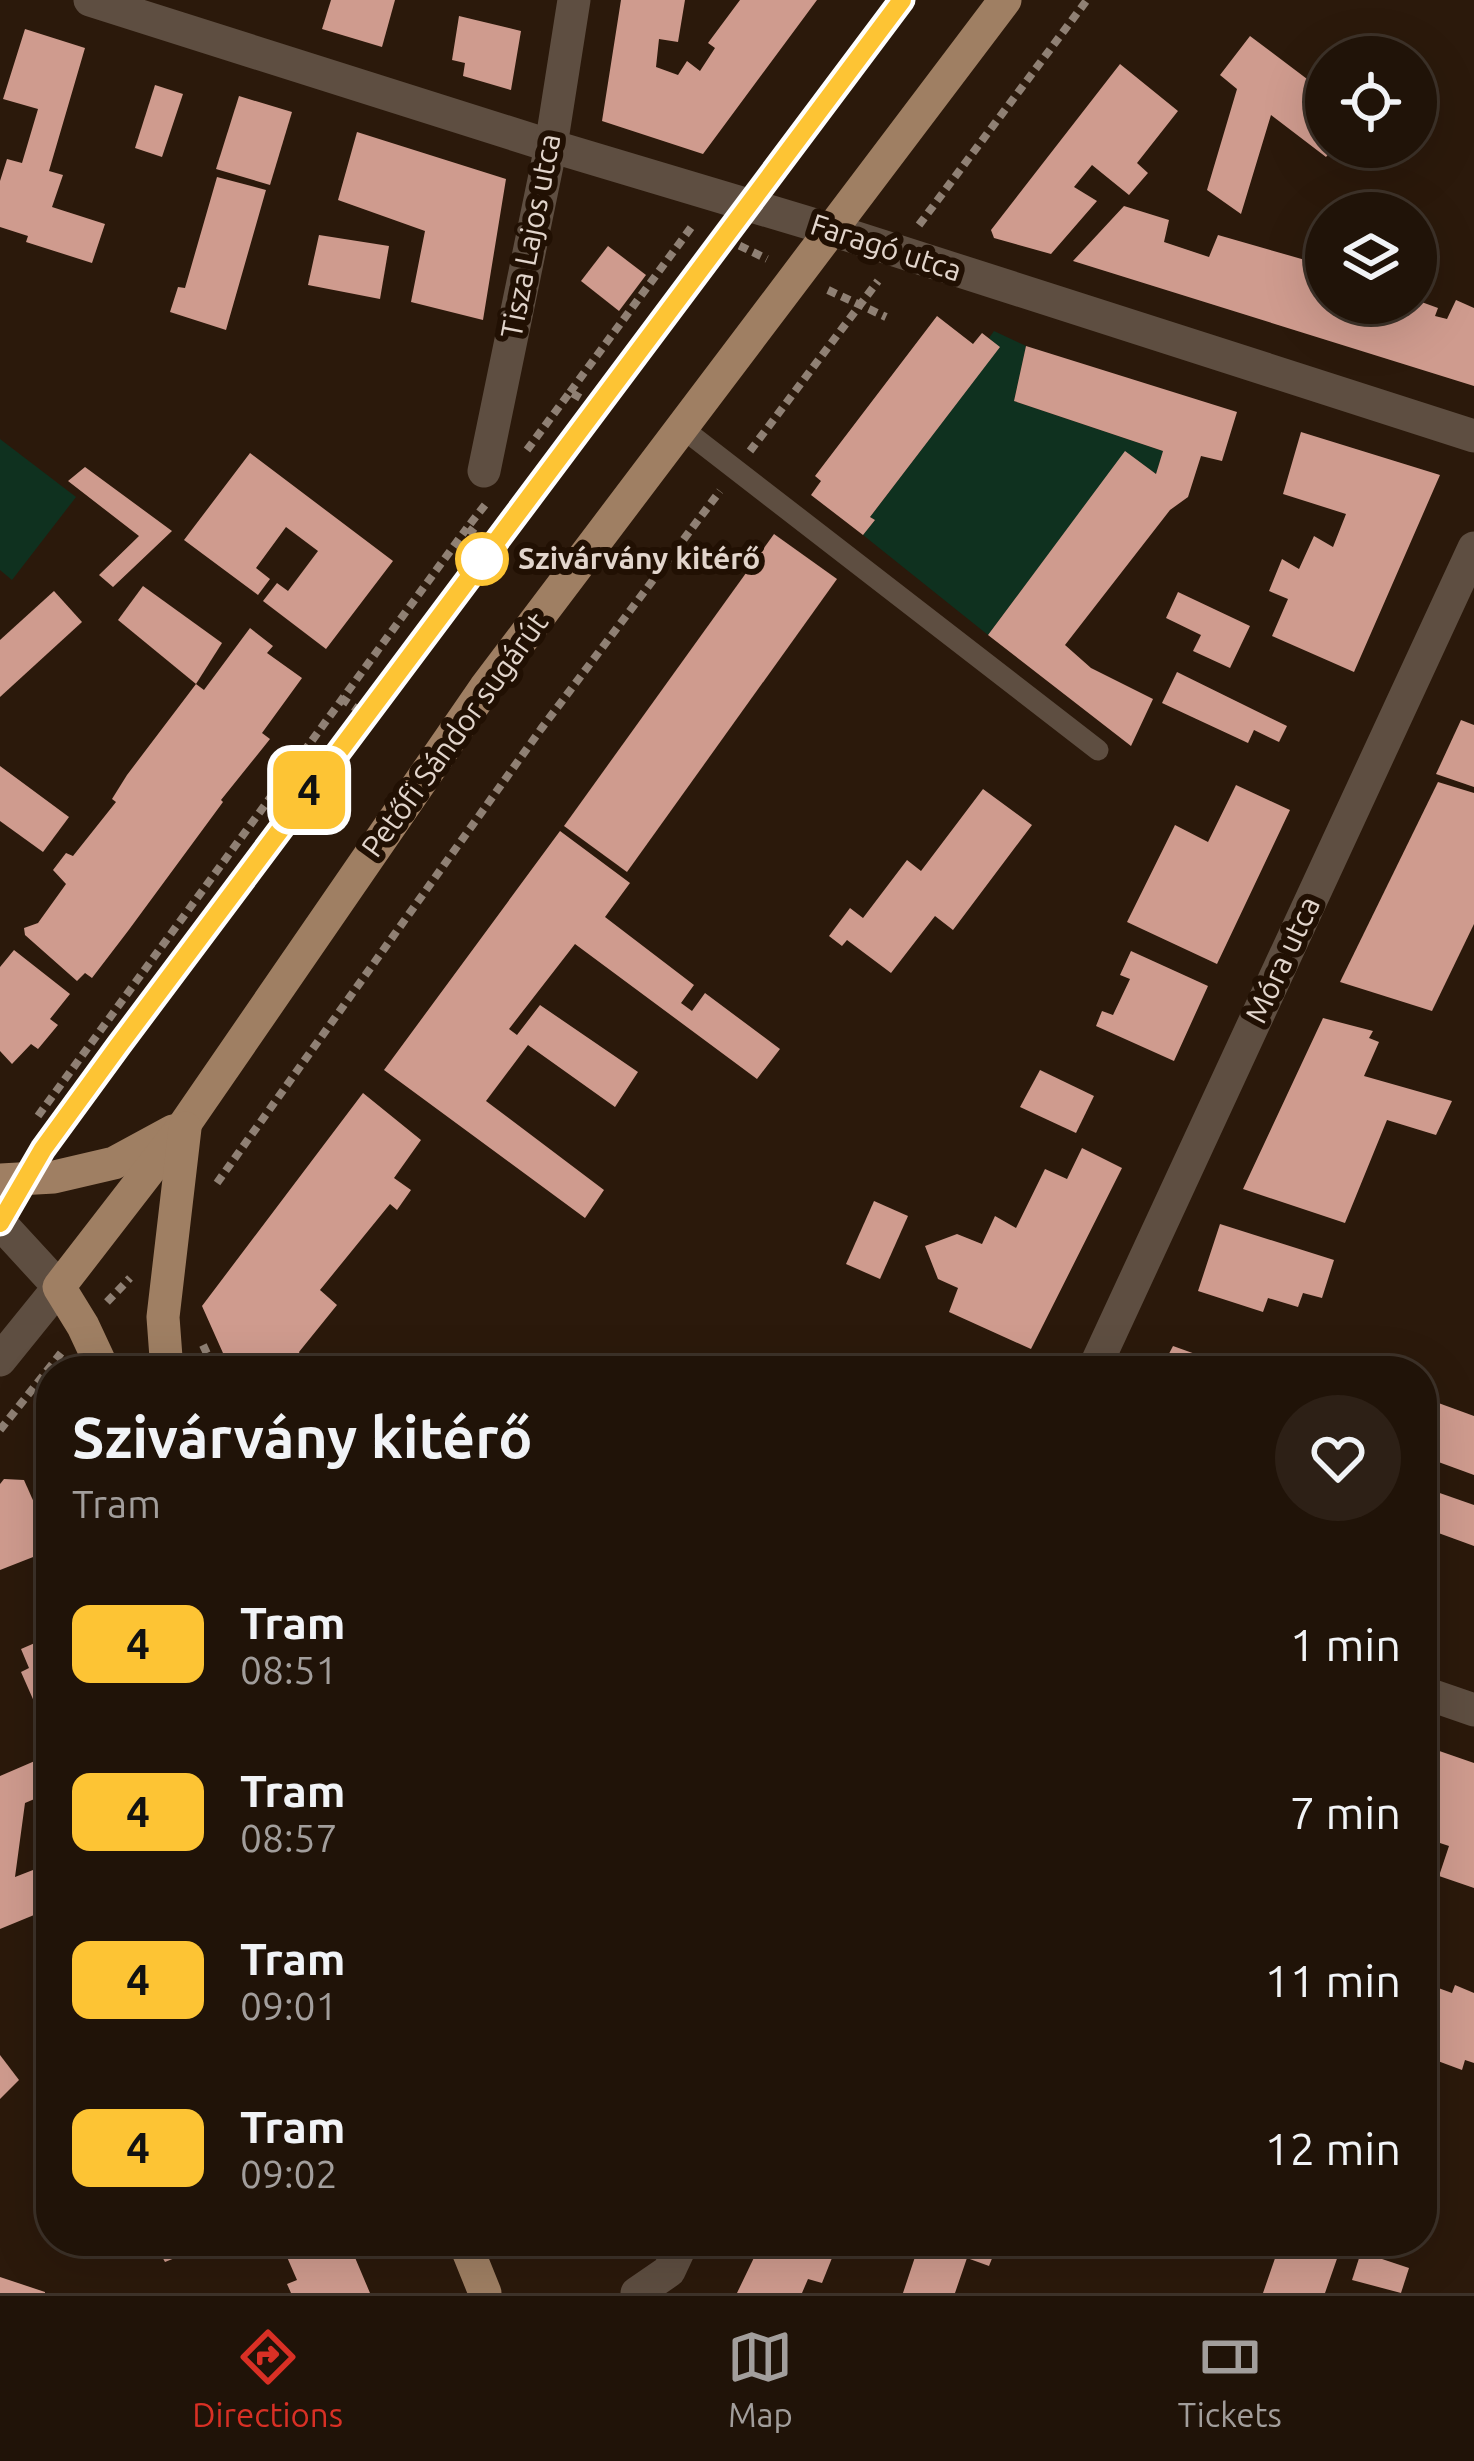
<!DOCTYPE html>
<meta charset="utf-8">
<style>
:root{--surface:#201308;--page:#2d2016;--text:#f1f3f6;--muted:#a29e9c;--line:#3d3229;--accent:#d93025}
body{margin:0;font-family:Ubuntu,sans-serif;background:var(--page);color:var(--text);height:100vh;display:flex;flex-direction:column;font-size:45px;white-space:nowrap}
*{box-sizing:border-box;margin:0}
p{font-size:39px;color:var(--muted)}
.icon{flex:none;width:66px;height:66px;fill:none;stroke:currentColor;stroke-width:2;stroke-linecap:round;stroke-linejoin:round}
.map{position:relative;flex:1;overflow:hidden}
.drawer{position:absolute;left:36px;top:1356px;width:1401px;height:900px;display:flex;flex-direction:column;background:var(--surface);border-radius:48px;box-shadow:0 12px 48px #0002,0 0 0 3px var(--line)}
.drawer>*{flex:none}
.badge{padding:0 24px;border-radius:18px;font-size:42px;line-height:78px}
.controls{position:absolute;left:1305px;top:36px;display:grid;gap:24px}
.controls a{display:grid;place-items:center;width:132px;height:132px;border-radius:50%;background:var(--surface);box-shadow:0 12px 48px #0002,0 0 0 3px var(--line);font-size:60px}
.map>.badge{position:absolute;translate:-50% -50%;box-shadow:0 0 0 6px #fff}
.round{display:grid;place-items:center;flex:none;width:126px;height:126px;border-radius:63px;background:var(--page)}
.summary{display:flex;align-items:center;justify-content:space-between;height:204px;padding:0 36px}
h1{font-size:57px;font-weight:700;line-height:90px}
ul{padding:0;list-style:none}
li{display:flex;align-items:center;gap:36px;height:168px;padding:0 36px}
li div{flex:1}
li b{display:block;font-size:45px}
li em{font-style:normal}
li .badge{min-width:132px;font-weight:700;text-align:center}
.menu{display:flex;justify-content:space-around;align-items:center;height:168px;border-top:3px solid var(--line);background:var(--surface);font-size:33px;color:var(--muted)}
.menu a{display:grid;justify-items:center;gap:6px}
.menu .current{color:var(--accent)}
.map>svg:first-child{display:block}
.green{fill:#0f311f}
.building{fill:#cf9b8e}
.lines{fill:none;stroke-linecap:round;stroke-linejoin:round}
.path{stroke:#8f8074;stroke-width:8;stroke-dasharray:9 6;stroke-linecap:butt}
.service{stroke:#5e4e41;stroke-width:21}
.minor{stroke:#5e4e41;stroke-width:33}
.tertiary{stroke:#5e4e41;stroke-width:33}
.primary{stroke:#9f7f63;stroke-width:33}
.tram{stroke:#c6b8ae;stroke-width:3}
.line-casing{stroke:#fff;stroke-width:27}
.line{stroke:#fdc434;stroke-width:18}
.stop-dot{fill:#fff;stroke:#fdc434;stroke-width:6}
.labels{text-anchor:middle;stroke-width:12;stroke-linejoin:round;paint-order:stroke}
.street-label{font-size:30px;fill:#e2d5cc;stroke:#211003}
.stop-label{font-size:30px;font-weight:bold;fill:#e2d5cc;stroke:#211003;text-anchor:start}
</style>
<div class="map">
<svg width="1474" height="2293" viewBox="0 0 1474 2293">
<rect width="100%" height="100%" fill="#2b190b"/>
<g class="green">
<polygon points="994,331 1026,346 1014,401 1163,451 1156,474 1126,452 988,635 863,535 875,520 870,517 999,347 989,338"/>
<polygon points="0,439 76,497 12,580 0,570"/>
</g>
<g class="building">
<polygon points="331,0 395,0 382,47 322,29"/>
<polygon points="621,0 685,0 678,42 659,39 656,67 678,75 687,61 700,71 715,48 708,43 740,0 817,0 703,154 602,121"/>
<polygon points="459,16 521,31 511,90 463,76 465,63 452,60"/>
<polygon points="25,29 85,48 49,171 63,175 52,207 105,224 92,263 26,242 28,236 0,227 0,181 7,159 22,163 38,109 3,99"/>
<polygon points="1250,36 1315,85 1306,96 1326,111 1326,147 1334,147 1326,157 1271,115 1241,214 1207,190 1237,89 1220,75"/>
<polygon points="1120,64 1178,111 1137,163 1148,173 1129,195 1092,165 1074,187 1097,201 1051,254 994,238 991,230"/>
<polygon points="155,85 183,94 162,157 135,148"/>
<polygon points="239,96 292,112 270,185 216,169"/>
<polygon points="357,132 506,179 483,320 411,302 425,231 338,200"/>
<polygon points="217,177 266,190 226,330 170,312 178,287 185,288"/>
<polygon points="1124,206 1169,220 1164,242 1209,257 1218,235 1326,266 1326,303 1416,300 1438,308 1435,316 1447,319 1456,300 1474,308 1474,386 1073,261"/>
<polygon points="319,235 389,246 380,299 308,285"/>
<polygon points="608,246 646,275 619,311 581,281"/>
<polygon points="937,316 973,344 982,333 1000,347 870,517 875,520 863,535 811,495 821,481 815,476"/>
<polygon points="1026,346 1237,412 1222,461 1201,456 1188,497 1170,510 1065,645 1091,668 1153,699 1131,746 988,635 1125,451 1156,474 1163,451 1014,401"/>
<polygon points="1301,432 1440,475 1354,672 1272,636 1288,599 1269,591 1282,559 1299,569 1314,536 1333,547 1346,514 1283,494"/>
<polygon points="250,453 393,561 326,649 263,601 277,583 288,591 318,551 286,527 256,568 270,579 258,595 184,540"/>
<polygon points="85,467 172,531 113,587 99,575 139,536 68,481"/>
<polygon points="774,534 837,579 627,872 564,826"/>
<polygon points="143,586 222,643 196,684 118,620"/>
<polygon points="54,591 82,622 0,697 0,640"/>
<polygon points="1178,592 1250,626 1230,668 1193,651 1201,635 1166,618"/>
<polygon points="250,628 273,646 267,653 302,678 262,733 270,739 221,800 223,802 128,931 92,978 85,973 77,981 25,935 24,928 38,923 66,884 53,870 66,853 73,856 116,802 112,799 127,775 196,684 204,690"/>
<polygon points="1177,672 1287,726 1279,742 1254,730 1248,743 1162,703"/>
<polygon points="1461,720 1474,725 1474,787 1436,774"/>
<polygon points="0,766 69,817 43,852 0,821"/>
<polygon points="1438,782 1474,793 1474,924 1432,1011 1340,982"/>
<polygon points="1236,785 1290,810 1217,964 1127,922 1175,825 1208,842"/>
<polygon points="983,789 1032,825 953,930 935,916 891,973 847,940 842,946 829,936 850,908 863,918 907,860 921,871"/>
<polygon points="560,831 630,883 605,917 694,985 681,1003 692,1011 705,993 780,1049 757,1079 575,944 509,1029 517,1035 540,1005 638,1072 615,1107 528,1045 486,1101 604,1190 585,1218 384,1070"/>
<polygon points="14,950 70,994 50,1019 58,1025 38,1049 31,1044 12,1064 0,1051 0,967"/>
<polygon points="1131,951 1208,986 1174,1061 1096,1026 1102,1011 1113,1015 1130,979 1120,975"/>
<polygon points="1323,1018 1373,1031 1369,1038 1379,1042 1364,1076 1452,1101 1436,1135 1387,1120 1345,1223 1243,1189"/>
<polygon points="1040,1070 1094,1096 1076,1133 1020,1107"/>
<polygon points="363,1093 421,1140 394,1178 411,1190 397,1210 390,1204 320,1290 337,1305 299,1352 307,1371 231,1371 202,1306"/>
<polygon points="1082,1148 1122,1168 1031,1349 949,1312 958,1288 938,1279 925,1246 957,1234 982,1244 995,1216 1016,1228 1045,1169 1067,1179"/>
<polygon points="874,1201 908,1216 880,1279 846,1264"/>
<polygon points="1220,1224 1334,1260 1322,1298 1303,1293 1298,1307 1268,1298 1263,1312 1198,1291"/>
<polygon points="1173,1346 1240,1370 1240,1371 1160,1371"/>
<polygon points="1422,1397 1474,1416 1474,1475 1422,1456"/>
<polygon points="4,1479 24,1480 51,1541 51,1550 0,1570 0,1484"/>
<polygon points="1434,1491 1474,1505 1474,1546 1422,1527"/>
<polygon points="51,1636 51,1740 21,1672 29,1668 21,1649"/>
<polygon points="1422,1745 1474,1763 1474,1888 1439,1876 1449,1846 1422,1837"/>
<polygon points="51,1754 51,1792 25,1803 15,1877 51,1863 51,1908 0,1929 0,1776"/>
<polygon points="1422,1982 1452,1993 1455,1985 1474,1993 1474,2063 1465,2060 1462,2070 1427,2057 1430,2048 1422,2044"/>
<polygon points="0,2055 19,2080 0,2099"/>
<polygon points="153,2241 217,2241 165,2262"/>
<polygon points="280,2241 348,2241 370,2293 291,2293 287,2284 297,2280"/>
<polygon points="762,2241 833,2241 838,2243 822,2283 808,2279 802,2293 737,2293"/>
<polygon points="950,2241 999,2241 989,2266 967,2258 955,2293 903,2293 920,2242 946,2251"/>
<polygon points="1281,2241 1334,2241 1331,2250 1339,2253 1325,2293 1263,2293"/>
<polygon points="1361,2252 1409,2268 1401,2293 1352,2280"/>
<polygon points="0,2277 45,2292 45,2293 0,2293"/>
</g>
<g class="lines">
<g class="path">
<polyline points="919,225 1087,0"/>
<polyline points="726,239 767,259"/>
<polyline points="828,290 886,317"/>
<polyline points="570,392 693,225"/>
<polyline points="527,450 570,392 584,400"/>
<polyline points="750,451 878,281"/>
<polyline points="485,505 467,528 505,557"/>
<polyline points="341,698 376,722"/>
<polyline points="38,1116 467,528"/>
<polyline points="217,1183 541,729 720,491"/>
<polyline points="107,1302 130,1278"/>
<polyline points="203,1345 215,1371"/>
<polyline points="0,1430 61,1353"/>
</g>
<polyline class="service" points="682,428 1098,750"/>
<g class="minor">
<polyline points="90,0 551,146 832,230 1474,436"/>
<polyline points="484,471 551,146 574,0"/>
<polyline points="1093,1371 1474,548"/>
<polyline points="1422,1692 1474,1710"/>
<polyline points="637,2293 669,2271 683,2241"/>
</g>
<polyline class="tertiary" points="0,1223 59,1287 0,1360"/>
<g class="primary">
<polyline points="0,1180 54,1177 114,1163 173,1131"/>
<polyline points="104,1371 83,1326 59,1287 185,1124 485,688 1005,0"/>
<polyline points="167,1371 163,1317 185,1128"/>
<polyline points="464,2241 485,2293"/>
</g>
<polyline class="tram" points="0,1223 43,1149 119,1045 902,0"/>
</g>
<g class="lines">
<g class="line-casing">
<polyline id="line" points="0,1223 43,1149 119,1045 902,0"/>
</g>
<use href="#line" class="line"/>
</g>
<circle class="stop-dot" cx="482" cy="559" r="24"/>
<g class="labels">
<g class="street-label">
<text transform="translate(531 236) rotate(-79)" y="10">Tisza Lajos utca</text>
<text transform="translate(886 248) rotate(18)" y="10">Faragó utca</text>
<text transform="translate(455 735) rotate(-54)" y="10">Petőfi Sándor sugárút</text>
<text transform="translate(1283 960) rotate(-65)" y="10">Móra utca</text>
</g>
<g class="stop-label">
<text x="518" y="569">Szivárvány kitérő</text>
</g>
</g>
</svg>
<div class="controls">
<a><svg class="icon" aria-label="locate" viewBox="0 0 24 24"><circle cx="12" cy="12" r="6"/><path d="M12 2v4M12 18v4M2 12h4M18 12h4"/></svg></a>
<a><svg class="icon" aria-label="layers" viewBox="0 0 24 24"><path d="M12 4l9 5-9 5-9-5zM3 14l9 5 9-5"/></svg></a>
</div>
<b class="badge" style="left:309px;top:790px;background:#fdc434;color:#111">4</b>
<section class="drawer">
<div class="summary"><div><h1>Szivárvány kitérő</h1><p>Tram</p></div><a class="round"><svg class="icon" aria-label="heart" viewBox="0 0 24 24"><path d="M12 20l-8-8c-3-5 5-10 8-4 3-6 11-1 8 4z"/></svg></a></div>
<ul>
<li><span class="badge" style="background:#fdc434;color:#111">4</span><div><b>Tram</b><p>08:51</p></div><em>1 min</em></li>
<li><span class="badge" style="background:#fdc434;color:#111">4</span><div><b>Tram</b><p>08:57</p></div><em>7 min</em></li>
<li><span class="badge" style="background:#fdc434;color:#111">4</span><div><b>Tram</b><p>09:01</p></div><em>11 min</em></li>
<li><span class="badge" style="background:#fdc434;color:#111">4</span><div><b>Tram</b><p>09:02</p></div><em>12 min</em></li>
</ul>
</section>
</div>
<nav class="menu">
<a class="current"><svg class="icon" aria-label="directions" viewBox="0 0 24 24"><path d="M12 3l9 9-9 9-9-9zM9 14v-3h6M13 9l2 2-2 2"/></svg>Directions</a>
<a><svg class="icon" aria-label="map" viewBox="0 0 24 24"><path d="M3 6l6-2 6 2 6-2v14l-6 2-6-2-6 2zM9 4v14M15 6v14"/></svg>Map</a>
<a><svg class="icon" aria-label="tickets" viewBox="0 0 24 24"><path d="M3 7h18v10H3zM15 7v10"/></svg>Tickets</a>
</nav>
